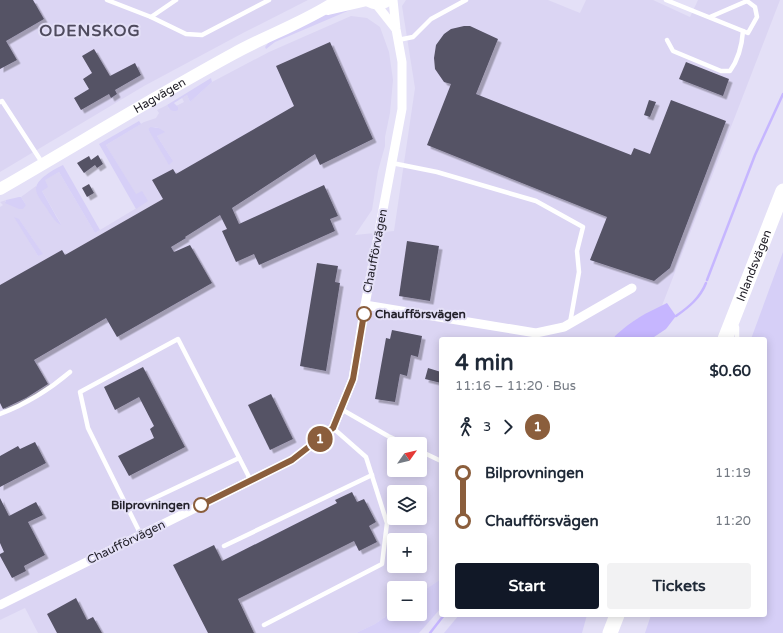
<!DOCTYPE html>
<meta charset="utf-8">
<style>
:root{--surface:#fff;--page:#f2f2f3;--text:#1f2937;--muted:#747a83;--accent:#111827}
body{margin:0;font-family:"Varela Round",sans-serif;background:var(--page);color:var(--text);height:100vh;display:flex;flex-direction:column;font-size:15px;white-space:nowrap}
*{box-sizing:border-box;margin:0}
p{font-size:13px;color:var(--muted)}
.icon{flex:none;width:22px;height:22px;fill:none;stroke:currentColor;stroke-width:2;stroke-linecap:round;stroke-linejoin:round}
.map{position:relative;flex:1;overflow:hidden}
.drawer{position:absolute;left:439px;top:337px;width:328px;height:280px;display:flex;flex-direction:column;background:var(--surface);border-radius:4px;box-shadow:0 2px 10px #0003}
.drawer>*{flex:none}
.badge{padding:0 8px;border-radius:13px;font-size:14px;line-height:26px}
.needle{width:26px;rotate:56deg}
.tools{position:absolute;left:387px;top:437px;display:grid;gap:8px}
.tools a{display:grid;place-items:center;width:40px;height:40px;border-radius:4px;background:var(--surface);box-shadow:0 2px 10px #0003;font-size:20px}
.map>.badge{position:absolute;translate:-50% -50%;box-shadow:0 0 0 2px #fff}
.legs{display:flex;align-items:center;gap:6px;height:44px;padding:0 16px;font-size:13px}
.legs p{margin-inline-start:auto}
.headline{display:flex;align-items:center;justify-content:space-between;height:68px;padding:0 16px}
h1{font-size:22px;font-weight:700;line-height:30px}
.action{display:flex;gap:8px;margin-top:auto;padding:8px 16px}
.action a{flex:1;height:46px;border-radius:4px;background:var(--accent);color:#fff;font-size:16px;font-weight:700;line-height:46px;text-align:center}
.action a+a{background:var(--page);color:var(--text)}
ul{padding:0 16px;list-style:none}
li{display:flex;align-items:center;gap:14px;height:48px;font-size:15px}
li i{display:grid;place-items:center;width:6px;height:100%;margin:0 5px;background:currentColor}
li i::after{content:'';width:10px;height:10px;margin:-5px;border:3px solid;border-radius:50%;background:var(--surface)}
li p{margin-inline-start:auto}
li:first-child i{background:linear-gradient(#0000 50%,currentColor 0)}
li:last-child i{background:linear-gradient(currentColor 50%,#0000 0)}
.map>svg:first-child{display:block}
.built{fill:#dbd5f3;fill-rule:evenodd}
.green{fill:#d6cff7}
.water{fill:#c6b6ff}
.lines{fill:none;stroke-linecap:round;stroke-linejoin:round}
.stream{stroke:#c6b6ff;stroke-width:2.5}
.building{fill:#555265;filter:url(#shadow)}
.service{stroke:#fff;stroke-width:4.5}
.minor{stroke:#fff;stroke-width:9}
.tertiary{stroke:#fff;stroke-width:12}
.trunk{stroke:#fff;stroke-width:15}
.line-1-casing{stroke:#fff;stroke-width:9}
.line-1{stroke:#8b5e3c;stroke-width:6}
.stop-1-dot{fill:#fff;stroke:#8b5e3c;stroke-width:2}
.labels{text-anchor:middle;stroke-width:4;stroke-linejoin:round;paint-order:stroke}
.street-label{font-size:12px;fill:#24222b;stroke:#e4e0f7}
.stop-label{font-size:12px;font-weight:bold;fill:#24222b;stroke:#e4e0f7;text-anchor:start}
.district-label{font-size:16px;font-weight:bold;letter-spacing:1px;fill:#4f4b5e;stroke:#e4e0f7}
</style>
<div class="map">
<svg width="783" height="633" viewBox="0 0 783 633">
<defs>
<filter id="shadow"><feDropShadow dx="3.5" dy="3.5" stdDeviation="0" flood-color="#0004"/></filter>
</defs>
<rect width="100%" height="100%" fill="#e4e0f7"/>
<g class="built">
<polygon points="0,0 308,0 243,33 144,86 0,172"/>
<path d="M406 0H548L580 13 586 0H653L690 17 698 0H780L653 329 637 339H441V579L420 593V588H394V611L375 624 356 633H38L25 608 0 620V207L3 205 0 202 6 200 5 202 26 205 21 197 36 186 37 191 61 224 42 191 44 180 59 172 95 233 140 206 136 195 106 145 144 122 156 118 159 113 157 110 167 105 169 109 178 107 176 106 184 102 182 98 187 95 190 102 212 82 269 52 351 16 367 18 380 27 389 52 393 80 390 113 385 137V146L378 171 372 210 355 235 394 231 415 88 402 6ZM155 127 159 128 164 132 157 136 173 161 148 129ZM19 219 42 253 38 256 32 246ZM394 444H420V470H394ZM394 492H420V518H394ZM394 540H420V566H394Z"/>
</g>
<g class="green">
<polygon points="350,10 275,42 266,49 265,47 270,41 276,38 330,13"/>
<path d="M211 78 212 82 190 102 187 95 174 103 178 107V110L176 111C171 111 169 109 167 105Z"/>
<polygon points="139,121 141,124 106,145 136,194 142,191 148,201 136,209 99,144"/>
<polygon points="151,127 159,128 165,132 157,136 173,161 169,165 148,129"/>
<path d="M63 165 100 230 95 233 59 172 45 180 48 187 42 191 61 225C55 222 50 214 47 209 43 203 37 196 36 190 35 179 55 169 63 165Z"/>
<polygon points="19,197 21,197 26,205 23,209 19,209 5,203 6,200"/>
<polygon points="14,217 19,219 43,254 38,256"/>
<polygon points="783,252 783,633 645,633 651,615 765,615 765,339 751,339"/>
<polygon points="441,579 441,608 419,633 356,633 375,624 394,611 394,614 420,614 420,593"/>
<polygon points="459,615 587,615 582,633 444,633"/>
</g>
<path class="water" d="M667 303 676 316 666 329 651 339H614L615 336C632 320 646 313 667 303Z"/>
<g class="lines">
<g class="stream">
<polyline points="707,280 755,155 783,94"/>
<path d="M676 316C689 307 700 298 706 283"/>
<polyline points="430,633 444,615"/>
</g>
</g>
<g class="building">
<polygon points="0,0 33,0 44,19 6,41 17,60 0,69"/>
<polygon points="464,26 470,26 498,39 476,94 631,155 634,148 650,154 671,100 726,121 670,268 654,281 590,260 607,217 427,145 451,84 444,82 435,69 434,58 436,45 444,34 451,29"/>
<polygon points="330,42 373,139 320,165 315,154 232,208 239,224 324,185 338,216 330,219 335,231 259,265 254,254 236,262 222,231 227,229 220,215 185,237 186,238 171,247 174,252 190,245 212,283 117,337 106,318 34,360 48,384 26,398 3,409 0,403 0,285 62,250 65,255 163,199 152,180 173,169 176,174 294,106 276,66"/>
<polygon points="94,49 110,76 135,63 141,75 115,90 117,94 111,98 109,94 81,110 74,98 89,89 83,79 92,73 82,56"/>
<polygon points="686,62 729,79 723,96 679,79"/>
<polygon points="649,100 656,102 650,117 644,115"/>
<polygon points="98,155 103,164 97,168 95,165 84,173 77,163 89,156 91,160"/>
<polygon points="89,184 94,193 87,197 82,188"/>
<polygon points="407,241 439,246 430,301 399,296"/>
<polygon points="317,263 338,266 335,282 340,283 326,371 300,366"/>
<polygon points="392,330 422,336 418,357 411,355 407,376 400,374 395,402 375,399 386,338 390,339"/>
<polygon points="143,367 185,447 129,476 118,456 154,438 150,429 154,426 139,397 115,410 104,387"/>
<polygon points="428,368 441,372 441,383 425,379"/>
<polygon points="271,394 293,439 270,450 248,405"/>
<polygon points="35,442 46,463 0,487 0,456 18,446 20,449"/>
<polygon points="352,492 357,502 364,499 376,522 369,526 377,542 359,551 354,541 238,599 254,633 208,633 173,565 214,545 222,561 337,503 335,500"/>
<polygon points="0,498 9,516 36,502 43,515 28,522 45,555 24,566 26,571 12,578 0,556 0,554 4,552 0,543"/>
<polygon points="76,598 87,620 93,617 102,633 57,633 47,614"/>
</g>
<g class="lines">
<g class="service">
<polyline points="107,0 151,17 176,0"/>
<polyline points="666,0 748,33 757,17 755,7 747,1 710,17"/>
<polyline points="151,17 186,34 202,35 269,0"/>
<polyline points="398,40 413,37 431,19 466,0"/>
<path d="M667 40 673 51 721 71H730C738 60 742 45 743 31"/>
<polyline points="0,102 2,101 43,164"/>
<polyline points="392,163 437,172 536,201 583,227 577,251 579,272 570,323"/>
<polyline points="737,339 737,327"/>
<polyline points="341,409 388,436 405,444"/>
<path d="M0 414C26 404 49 390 70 372"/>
<polyline points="420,451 441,461"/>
<polyline points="129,510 239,458"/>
<polyline points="141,535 88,428 80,392 178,339 248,475 250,481"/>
<polyline points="224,546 372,475"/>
<polyline points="264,625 382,564 387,523 366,457 333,428"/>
</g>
<g class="minor">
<polyline points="376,4 395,28"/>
<polyline points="365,305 536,333 564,327 632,288"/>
<polyline points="0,605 292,460 333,428 353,379 365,305 402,109 402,62 396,29 393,0"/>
</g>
<g class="tertiary">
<path d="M367 0C374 4 381 5 388 0"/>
<polyline points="328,9 367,0"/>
<path id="s1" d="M0 189C78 144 154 97 233 54 267 35 306 22 338 0"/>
</g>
<g class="trunk">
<path id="s2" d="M725 339 783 191"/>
<polyline points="610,633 617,615"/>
</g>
</g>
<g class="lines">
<g class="line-1-casing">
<polyline id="line-1" points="201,505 292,460 333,428 353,379 364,314"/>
</g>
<use href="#line-1" class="line-1"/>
</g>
<g class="stop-1-dot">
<circle cx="364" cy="314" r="7"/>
<circle cx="201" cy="505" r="7"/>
</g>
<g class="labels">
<g class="street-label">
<text dy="4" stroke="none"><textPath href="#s1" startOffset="185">Hagvägen</textPath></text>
<text transform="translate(375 251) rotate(-79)" y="4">Chaufförvägen</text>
<text dy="4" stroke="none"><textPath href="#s2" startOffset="79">Inlandsvägen</textPath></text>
<text transform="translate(126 542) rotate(-26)" y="4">Chaufförvägen</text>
</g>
<g class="stop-label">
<text x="375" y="318">Chaufförsvägen</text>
<text x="190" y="509" text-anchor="end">Bilprovningen</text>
</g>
<g class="district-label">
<text x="90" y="36">ODENSKOG</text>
</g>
</g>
</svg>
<div class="tools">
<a><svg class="needle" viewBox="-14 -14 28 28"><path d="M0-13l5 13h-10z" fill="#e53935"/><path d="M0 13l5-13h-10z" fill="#747a83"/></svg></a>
<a><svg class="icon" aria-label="layers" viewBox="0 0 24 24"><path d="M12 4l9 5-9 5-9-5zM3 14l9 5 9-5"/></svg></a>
<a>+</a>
<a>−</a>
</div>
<b class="badge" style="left:320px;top:439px;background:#8b5e3c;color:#fff">1</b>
<section class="drawer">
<div class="headline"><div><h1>4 min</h1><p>11:16 – 11:20 · Bus</p></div><b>$0.60</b></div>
<div class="legs"><svg class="icon" aria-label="walk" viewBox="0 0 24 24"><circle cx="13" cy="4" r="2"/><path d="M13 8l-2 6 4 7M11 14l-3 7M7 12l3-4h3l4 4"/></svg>3<svg class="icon" aria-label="forward" viewBox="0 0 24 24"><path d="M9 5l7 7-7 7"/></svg><b class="badge" style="background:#8b5e3c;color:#fff">1</b></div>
<ul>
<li><i style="color:#8b5e3c"></i><b>Bilprovningen</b><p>11:19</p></li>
<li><i style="color:#8b5e3c"></i><b>Chaufförsvägen</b><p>11:20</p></li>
</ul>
<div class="action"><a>Start</a><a>Tickets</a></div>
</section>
</div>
